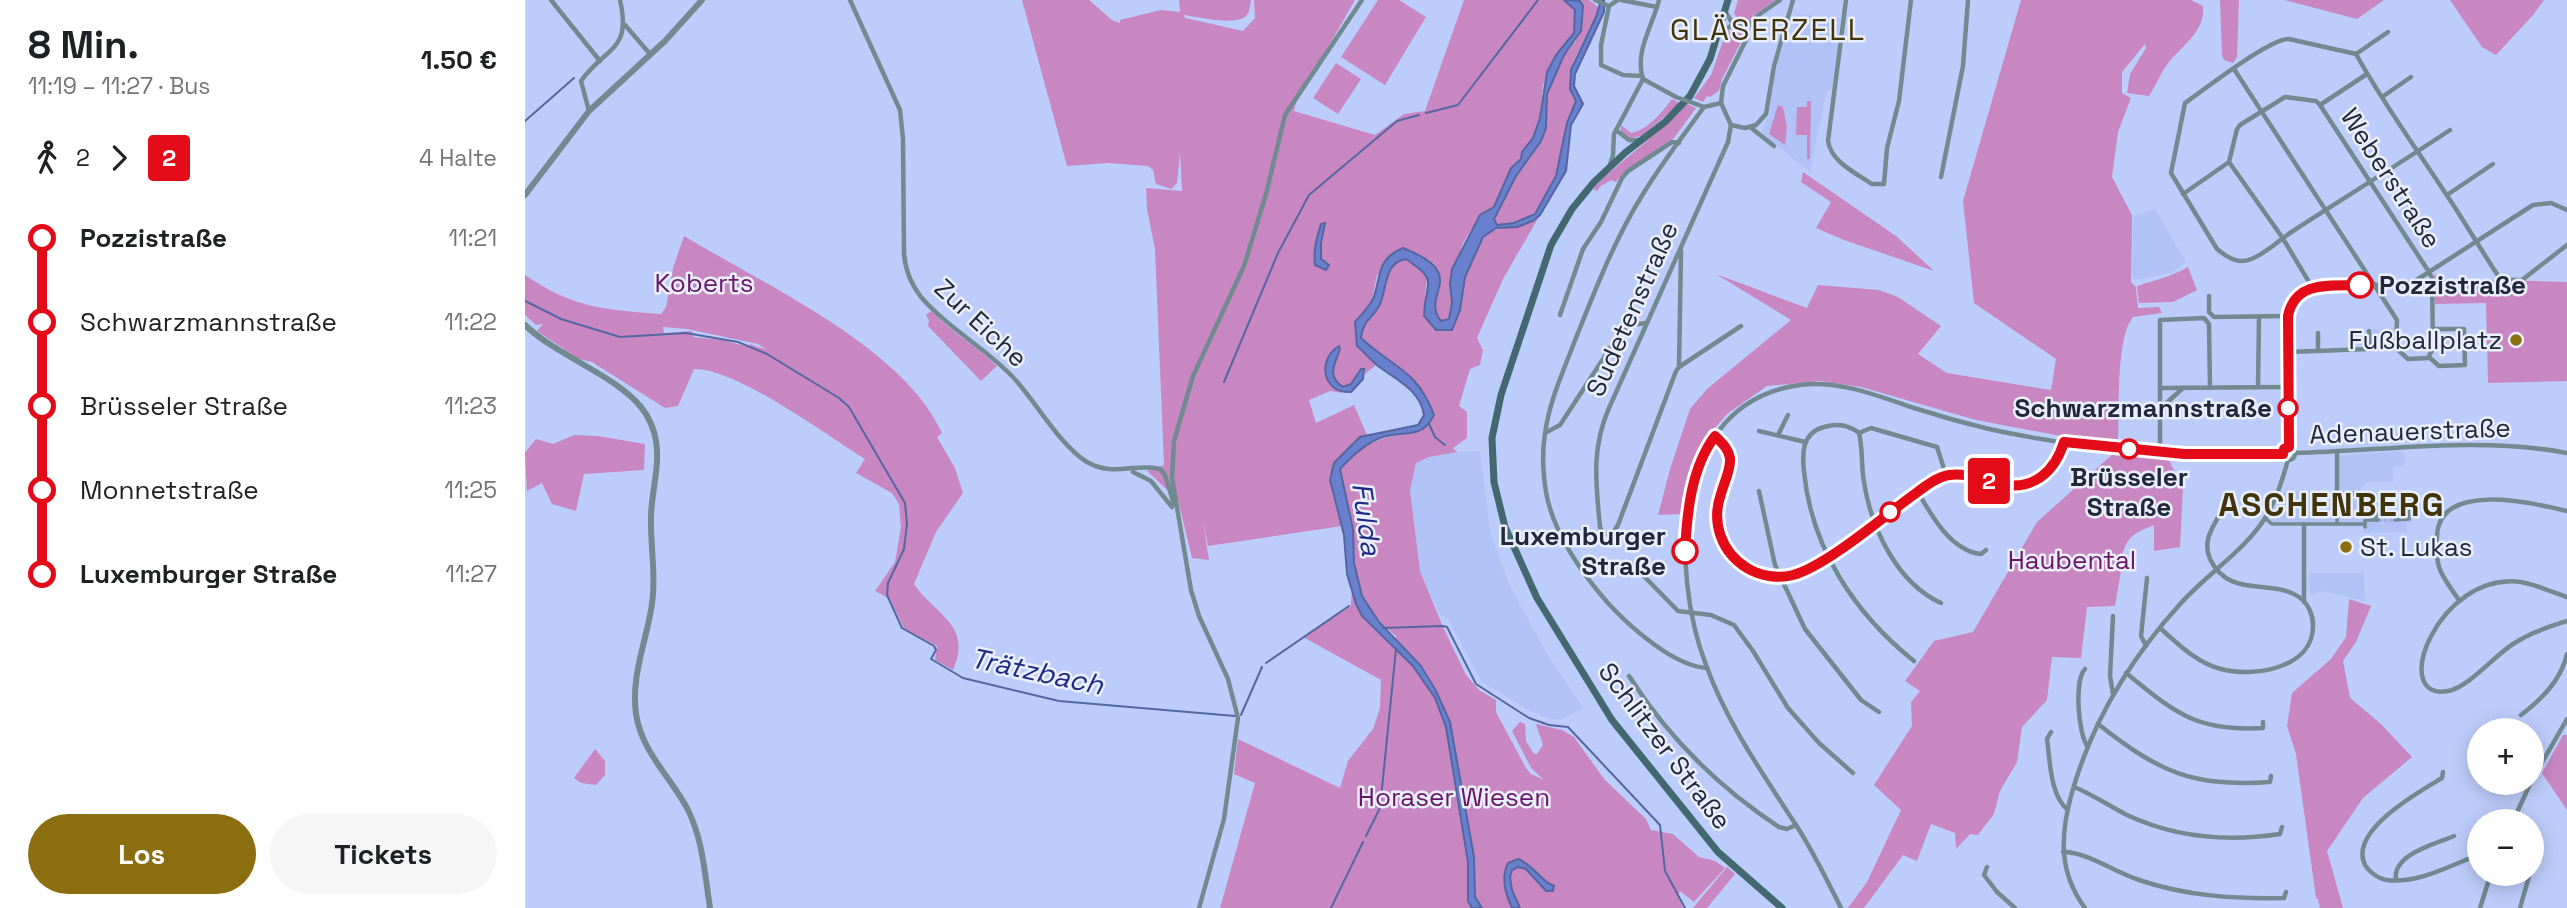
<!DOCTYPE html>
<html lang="de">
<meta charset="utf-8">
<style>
:root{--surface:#fff;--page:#f6f6f6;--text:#202124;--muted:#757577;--accent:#8a6e10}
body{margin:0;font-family:"Space Grotesk",sans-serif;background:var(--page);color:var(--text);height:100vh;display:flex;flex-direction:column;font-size:26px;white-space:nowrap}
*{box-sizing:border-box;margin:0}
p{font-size:23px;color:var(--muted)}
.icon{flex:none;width:38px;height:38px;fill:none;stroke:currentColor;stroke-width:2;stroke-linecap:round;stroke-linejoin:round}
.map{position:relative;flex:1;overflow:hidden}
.sheet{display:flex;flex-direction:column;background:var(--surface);width:525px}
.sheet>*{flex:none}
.badge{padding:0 14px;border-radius:5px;font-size:24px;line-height:46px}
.fabs{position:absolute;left:1942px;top:718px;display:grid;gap:14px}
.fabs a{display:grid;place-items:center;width:77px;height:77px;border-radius:50%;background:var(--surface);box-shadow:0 4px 18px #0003;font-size:35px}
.map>.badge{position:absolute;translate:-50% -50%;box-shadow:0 0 0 4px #fff}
.legs{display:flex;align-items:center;gap:10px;height:77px;padding:0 28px;font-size:23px}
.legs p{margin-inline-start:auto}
.head{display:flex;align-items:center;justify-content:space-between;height:119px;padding:0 28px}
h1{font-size:38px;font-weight:700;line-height:52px}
.primary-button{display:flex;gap:14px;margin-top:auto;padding:14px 28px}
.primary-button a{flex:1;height:80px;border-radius:42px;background:var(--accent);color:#fff;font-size:28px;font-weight:700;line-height:80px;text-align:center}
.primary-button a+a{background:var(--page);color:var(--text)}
ul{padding:0 28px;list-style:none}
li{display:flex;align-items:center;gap:24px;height:84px;font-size:26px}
li i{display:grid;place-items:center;width:10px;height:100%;margin:0 9px;background:currentColor}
li i::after{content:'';width:18px;height:18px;margin:-9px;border:5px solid;border-radius:50%;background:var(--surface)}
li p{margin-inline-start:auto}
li:first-child i{background:linear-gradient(#0000 50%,currentColor 0)}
li:last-child i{background:linear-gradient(currentColor 50%,#0000 0)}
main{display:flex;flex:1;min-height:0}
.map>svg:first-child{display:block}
.built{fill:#b0c2f6}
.green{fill:#c887c1;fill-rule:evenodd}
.water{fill:#6980ce;stroke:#5466a1;stroke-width:2}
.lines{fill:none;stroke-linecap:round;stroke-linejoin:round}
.stream{stroke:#5466a1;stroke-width:2}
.pedestrian-tunnel{stroke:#9eacd4;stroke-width:3.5;stroke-dasharray:3.5 2;stroke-linecap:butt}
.pedestrian{stroke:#718a8f;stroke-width:3.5}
.minor{stroke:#718a8f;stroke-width:4.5}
.tertiary{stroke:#718a8f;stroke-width:6}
.secondary{stroke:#426970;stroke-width:7}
.minor-bridge{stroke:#718a8f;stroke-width:4.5}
.line-1-casing{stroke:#fff;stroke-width:16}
.line-1{stroke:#e30b17;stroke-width:10}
.stop-1-dot{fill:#fff;stroke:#e30b17;stroke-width:3.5}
.poi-dot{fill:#8a6e10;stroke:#eaeffd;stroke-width:2.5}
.labels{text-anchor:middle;stroke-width:5;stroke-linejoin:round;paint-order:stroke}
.street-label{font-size:26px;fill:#222839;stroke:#eaeffd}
.park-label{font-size:26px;fill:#6b1467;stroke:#eaeffd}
.stop-label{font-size:26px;font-weight:bold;fill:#222839;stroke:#eaeffd;text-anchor:end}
.poi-label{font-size:26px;fill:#222839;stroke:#eaeffd;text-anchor:end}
.water-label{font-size:28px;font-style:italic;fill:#1e2985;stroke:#eaeffd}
.quarter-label{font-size:30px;letter-spacing:2px;fill:#42350b;stroke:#eaeffd}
.district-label{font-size:33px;font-weight:bold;letter-spacing:2px;fill:#42350b;stroke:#eaeffd}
</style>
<main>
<section class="sheet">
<div class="head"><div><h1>8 Min.</h1><p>11:19 – 11:27 · Bus</p></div><b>1.50 €</b></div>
<div class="legs"><svg class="icon" aria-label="walk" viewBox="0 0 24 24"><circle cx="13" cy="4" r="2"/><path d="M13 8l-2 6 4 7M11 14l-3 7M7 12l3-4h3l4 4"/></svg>2<svg class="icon" aria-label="forward" viewBox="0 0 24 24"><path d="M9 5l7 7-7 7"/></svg><b class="badge" style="background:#e30b17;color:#fff">2</b><p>4 Halte</p></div>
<ul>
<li><i style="color:#e30b17"></i><b>Pozzistraße</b><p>11:21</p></li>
<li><i style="color:#e30b17"></i><span>Schwarzmannstraße</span><p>11:22</p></li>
<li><i style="color:#e30b17"></i><span>Brüsseler Straße</span><p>11:23</p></li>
<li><i style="color:#e30b17"></i><span>Monnetstraße</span><p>11:25</p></li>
<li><i style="color:#e30b17"></i><b>Luxemburger Straße</b><p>11:27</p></li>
</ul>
<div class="primary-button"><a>Los</a><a>Tickets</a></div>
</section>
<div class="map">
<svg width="2042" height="908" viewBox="0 0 2042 908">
<rect width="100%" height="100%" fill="#bdcdfb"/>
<g class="built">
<polygon points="1271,14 1315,18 1307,90 1304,90 1301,93 1285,172 1236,133 1244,114 1251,68 1260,39 1270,41"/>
<polygon points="1630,209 1661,262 1647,273 1611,280 1607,276 1608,216"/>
<polygon points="1869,328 1870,343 1867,346 1850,346 1847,343 1847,329"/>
<polygon points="955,451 965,531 983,582 1019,649 1058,708 1036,720 1025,719 1003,710 957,682 923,619 915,615 895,571 885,490 891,463 903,457 932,452"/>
<polygon points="1874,451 1880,454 1880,462 1878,466 1868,466 1868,482 1840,482 1839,485 1836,485 1836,502 1889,503 1890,518 1887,518 1887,523 1882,523 1882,532 1839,533 1838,527 1784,526 1783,522 1747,523 1747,515 1759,492 1810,491 1810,456"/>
<polygon points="1784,573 1839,573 1840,601 1798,591 1785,595"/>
</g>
<g class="green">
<path d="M497 0H564L587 20 595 23V20L636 10 655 12 654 0H726C725 5 725 12 721 16 710 26 673 17 659 15L660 18 718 31 730 18 729 0H830L771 103 769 111 850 135 879 114 900 111 939 0H1039L1050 10 1049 33 1031 55 1018 85 1015 118 1008 138 997 152 996 159 986 168 969 207 955 215 938 243 925 278 927 303 924 319 916 321C909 313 909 296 915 288 915 264 897 256 878 248L852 275 847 299 831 322 832 346 851 365 840 374 839 369 826 384 818 387 807 377 809 362 815 349 801 375 804 383 818 393 805 391 784 400 791 423 829 405 842 435 835 437 805 480 817 526 683 546 678 521 684 560 667 558 653 500 622 471 639 465 630 249 622 209 621 188 657 191 655 153 652 183 646 189 631 184 628 170 623 166 583 163 542 166Z"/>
<polygon points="853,0 874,0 901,17 860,85 816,57"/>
<path d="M1053 0H1064L1073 7C1069 34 1042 57 1045 86 1045 91 1049 96 1051 101 1048 110 1043 118 1041 127 1032 168 1028 226 972 225L969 220 991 176 1016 141 1021 128 1022 94 1039 55 1051 41Z"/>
<polygon points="1213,0 1251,0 1229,15 1224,22 1211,17 1209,13"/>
<path d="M1496 0H1666L1678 6C1681 30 1658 45 1644 62 1636 72 1631 85 1624 96L1602 93 1605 74 1621 48 1620 44 1597 72V93L1606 98 1593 132 1587 177 1607 215 1606 282 1611 287 1613 308 1634 307 1637 313 1608 317C1590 339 1595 413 1593 443L1552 439 1451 420 1336 387 1295 381 1242 386 1202 414 1183 436 1166 472 1158 514 1133 515 1146 466 1165 409 1182 389 1266 320 1191 274 1282 308 1293 285 1354 290 1373 297 1416 326 1393 354 1422 373 1526 390 1531 359 1449 303 1438 201Z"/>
<polygon points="1695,0 1714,0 1712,57 1708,63 1699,60 1697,56"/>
<polygon points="1759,0 1859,0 1832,19"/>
<polygon points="1925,0 2019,0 2009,14 1971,55 1957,47"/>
<polygon points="1208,28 1217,31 1217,40 1197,79 1194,91 1185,97 1182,96 1178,102 1169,98 1186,75 1201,33"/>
<polygon points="811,63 836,79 813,114 788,98"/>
<path d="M1147 99 1155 103 1117 136 1105 138 1096 132V125L1106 133C1123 130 1137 112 1147 99Z"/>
<polygon points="1282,101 1286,101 1285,159 1282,159 1282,135 1271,135 1272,107 1282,107"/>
<path d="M1162 104 1171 108 1149 138 1100 171 1091 182 1086 180 1076 186 1072 191 1069 190 1070 186C1100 157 1134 134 1162 104Z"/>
<polygon points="1253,105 1258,107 1262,127 1260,145 1244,134"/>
<polygon points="1278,172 1371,236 1409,271 1319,240 1291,228 1306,202 1276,182"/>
<path d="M1015 215 978 279 952 338 958 350 955 365 945 369 934 406 942 412V438L928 448 932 452 904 457 891 463 885 490 895 571 918 627 941 675 954 690 971 700V712L1001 768 1006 774 1019 780 1006 768 987 731 995 722 1000 724 1001 741 1009 754H1012L1018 745 1011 724 1037 730 1049 737 1080 780 1121 819 1126 830 1148 834 1174 857 1190 861 1200 868 1169 902 1155 891 1153 896 1158 908H695L730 783 709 774 713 739 815 788 823 761 848 729 855 708 856 680 778 637 826 606 827 587 831 604 870 646 871 636 854 622 837 596 829 563 828 529 815 469C843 439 857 437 896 431L904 402C883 365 863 364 835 338 838 323 841 325 848 314 859 298 858 262 881 259 899 271 905 270 900 293 899 303 905 317 907 327L916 331 935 310 940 277 961 233C979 225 998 229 1015 215Z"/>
<path d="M159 236C238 284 379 347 417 433L412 437 430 468 438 493 411 532 389 584C410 615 448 625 428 670L410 660 412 646 380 630 365 599 350 591 370 562 376 527 374 504 367 493 331 473 340 459C301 435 211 368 169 369L153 406 140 408 67 362 54 359 12 331 18 324 11 325 0 315V275C48 308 80 310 136 314L141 307 148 268ZM138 327 162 329 233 344 242 350 225 344 224 347 197 340 168 337 167 331 139 333Z"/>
<path d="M1663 267 1672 290 1648 302 1614 303 1612 286C1630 280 1646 277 1663 267Z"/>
<polygon points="1909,273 1914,281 1919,279 1921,283 1974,280 2042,282 2042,381 1963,383 1961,303 1910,304"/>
<path d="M406 311C427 332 451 346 472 366L456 381 403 326 404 320 401 315Z"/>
<polygon points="49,435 73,436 120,444 119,470 59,474 51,511 27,504 17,483 2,491 0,453 11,439 28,444"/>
<path d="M1590 452 1642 456 1658 488 1655 547 1629 551V525C1606 535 1603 535 1596 559H1598L1590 606 1562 607 1556 658 1527 657 1522 700 1497 727 1492 762 1475 791 1469 814 1453 835 1445 834 1431 849 1430 833 1406 824 1392 861 1378 855 1339 908H1323L1342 882 1376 810 1349 785 1387 726 1386 702 1395 691 1380 681 1409 641 1448 632 1512 522Z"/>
<polygon points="1824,599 1846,606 1831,642 1818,661 1825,698 1856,724 1887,757 1838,798 1802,851 1818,908 1795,908 1793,899 1791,898 1771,754 1762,726 1767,693 1806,659 1821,637"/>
<polygon points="2038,735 2042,735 2042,810 2017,773"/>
<polygon points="70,749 80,761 80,775 71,785 56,783 49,778"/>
<polygon points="1202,867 1210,874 1182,908 1168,908"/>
</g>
<g class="water">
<path d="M1039 0 1055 1 1058 6 1056 31 1039 55 1022 94 1021 128 1016 141 991 176 969 219 972 225 989 223 1010 214 1031 176 1042 123 1051 101 1045 89 1046 70 1071 17 1076 0H1079V12L1050 74 1049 86 1058 104 1046 125 1041 171 1015 215 1008 221 992 227 971 228 958 237 940 277 935 310 927 330H911L899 316C900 280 915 282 881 259 859 262 862 289 855 304 848 319 838 319 836 338 868 368 892 369 909 415 896 441 879 429 855 438 839 444 826 457 815 469L828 529 829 563 837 596 854 622 896 666 911 691 925 722 949 857 950 897 957 908H947L943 901V862L921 727 910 698 888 666 837 616 831 604 822 574 819 535 805 480 809 463 835 437 893 425 899 415C895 390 872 380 853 366 846 360 839 352 832 346L830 322C836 315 844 307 848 299 857 276 850 260 878 248 947 275 894 294 916 321L924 319 927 303 925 284 927 269 955 215 969 207 986 168 996 159 997 152 1008 138 1015 118 1022 72 1031 55 1049 33 1050 10Z"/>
<path d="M800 223 796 243V259L804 265 801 270 790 265C788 250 792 237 796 224Z"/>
<path d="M814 346 815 349C810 364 801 376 818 387L826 384 836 369H839L838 379 826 392C797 394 792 359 814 346Z"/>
<path d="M993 859C1009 865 1015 881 1029 886L1028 891H1021L1001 869 993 867 987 870 985 877 987 890 995 908H987C980 893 976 878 983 863Z"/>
</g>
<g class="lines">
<g class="stream">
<polyline points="901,113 933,105 1013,0"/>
<polyline points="0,121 49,78"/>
<polyline points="0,301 36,319 95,337 161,333 213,342 242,354 314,398 324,407 380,503 382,524 379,549 363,583 362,595 377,628 409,646 411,650 406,659 438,678 534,701 710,716"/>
<polyline points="699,382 753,253 784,195 872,121 894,115"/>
<polyline points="904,424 910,437 920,445"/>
<polyline points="858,628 918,626 922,627 951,684 1004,718 1024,725 1043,727 1135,825 1140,871 1160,908"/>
<polyline points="741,663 824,606"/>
<polyline points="716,715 737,667"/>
<polyline points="841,836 855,808 871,649"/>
<polyline points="806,908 838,842"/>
</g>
<polyline class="pedestrian-tunnel" points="1853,520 1870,520"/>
<g class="pedestrian">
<polyline points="1851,507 1851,520"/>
<polyline points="1740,518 1747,524 1840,524"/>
<polyline points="1870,520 1884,519 1884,511"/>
<polyline points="1812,524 1812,495"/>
<polyline points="1840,527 1840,520 1853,520"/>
</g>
<g class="minor">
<polyline points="26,0 75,61"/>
<path d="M325 0 375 110 378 139 379 253C380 270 386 284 396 297 422 327 457 346 485 374 509 398 534 445 562 462 588 477 609 463 635 469L640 475 649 504"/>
<polyline points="1070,0 1084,6"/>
<polyline points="1096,0 1132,7"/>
<path d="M1321 0 1303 141C1306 162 1331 173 1347 184H1359L1362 148 1374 101 1386 0"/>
<polyline points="1084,6 1076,45 1076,65 1098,75 1117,76"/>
<polyline points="1084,6 1093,0"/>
<polyline points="1200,11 1208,24 1221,28"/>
<polyline points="100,25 125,54"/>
<polyline points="1222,28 1232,16 1255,0"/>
<polyline points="1195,34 1208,24"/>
<polyline points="1831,54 1863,32"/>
<polyline points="1709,69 1872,320 1871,348 1883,359 1903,358 1908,348 1907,278 1904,272 1795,105"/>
<path d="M1118 79C1109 52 1128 25 1134 0"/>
<polyline points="1118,79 1151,97"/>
<polyline points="1857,97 1886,77"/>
<path d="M1196 103 1206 125 1203 142 1084 408C1066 449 1071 484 1075 527L1078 534H1087L1093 525 1151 371 1154 367 1216 326"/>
<polyline points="1196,103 1198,86 1222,38 1222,28"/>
<polyline points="1171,104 1179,107 1196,103"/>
<path d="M1179 107C1158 136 1136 164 1118 194 1089 240 1069 293 1049 343 1038 372 1024 402 1020 434 1017 452 1018 473 1021 492 1028 532 1056 572 1082 602 1104 626 1148 666 1182 668"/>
<path d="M64 111 56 81C80 47 107 52 95 0"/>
<polyline points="1206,125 1220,128 1231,125 1241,114 1249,66 1268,0"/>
<polyline points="1225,127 1249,146"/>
<polyline points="1091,130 1104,140 1114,140"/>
<path d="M1925 130C1874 164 1822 196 1771 229 1756 238 1742 253 1726 259 1713 265 1702 257 1692 249L1646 173 1660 103C1679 90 1745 38 1764 39L1831 54C1858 103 1891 148 1921 194 1940 222 1957 252 1976 280H1997L2042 245"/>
<polyline points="1704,162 1757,237 1787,287"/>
<polyline points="1085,165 1088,155 1089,134 1118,79"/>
<polyline points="1416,177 1438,66 1443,0"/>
<polyline points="1658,194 1704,162 1712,129 1715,125 1760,97 1791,101 1795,105 1842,74"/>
<polyline points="1922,195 1968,164"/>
<polyline points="1684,296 1684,312 1689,317 1763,316"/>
<polyline points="1035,315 1058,249 1076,222 1097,178 1103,171 1147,142 1154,143"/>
<polyline points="1844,331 1845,349"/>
<polyline points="1793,333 1793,351"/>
<polyline points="1763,352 1871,348"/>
<polyline points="1904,357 1914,366 1940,365 1939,329 1908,329"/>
<polyline points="1154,367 1156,251"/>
<polyline points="1733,387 1734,317"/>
<polyline points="1635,388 1635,320 1679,318 1684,324 1685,387"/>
<polyline points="1636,408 1658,388"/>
<polyline points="1234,431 1280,442"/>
<polyline points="1020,433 1035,425 1097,330 1106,325 1121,323"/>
<polyline points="1334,433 1346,428 1412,447 1421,475"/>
<polyline points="1253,435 1263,415"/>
<path d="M1190 436C1197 442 1203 448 1205 458 1206 470 1199 482 1196 494 1186 523 1198 556 1226 570 1239 577 1254 579 1268 575 1299 567 1355 519 1383 499 1395 490 1409 477 1424 475 1436 473 1449 477 1461 480 1501 491 1525 484 1539 442"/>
<polyline points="1764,447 1763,316 1769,300 1787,287 1875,284 1890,281 2008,205 2026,203 2042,210"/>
<circle cx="1764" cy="454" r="6"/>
<polyline points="1812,451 1812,495"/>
<polyline points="1635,452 1635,388 1763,387"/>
<path d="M1770 453C1861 451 1951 436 2042 453"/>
<polyline points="608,472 626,481 647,507"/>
<polyline points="1234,491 1250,565 1280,629 1336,700 1354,712"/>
<path d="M1393 492C1406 515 1426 551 1456 554L1461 550"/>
<polyline points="1813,493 1833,494"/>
<polyline points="1107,564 1153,611 1186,615 1209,625 1228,651 1263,708 1294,743 1328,773"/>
<path d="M2042 597C2027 592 2012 585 1996 582 1913 571 1863 702 1923 691 1944 687 1969 656 1988 644 2005 633 2023 627 2042 621"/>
<path d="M1934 600C1916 574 1910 570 1912 537 1913 480 2009 503 2042 511"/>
<polyline points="1779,602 1779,524"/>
<polyline points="1588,616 1585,676 1588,694"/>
<path d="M1635 628C1653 644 1672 663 1696 669 1729 678 1789 668 1788 625 1788 615 1783 603 1774 597 1746 578 1704 599 1685 559 1675 536 1695 520 1701 500"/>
<polyline points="1621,646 1616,636 1622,578"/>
<path d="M1389 661C1330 614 1286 548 1279 471 1277 453 1277 433 1299 427 1312 423 1323 424 1334 433 1338 449 1336 466 1339 482 1346 528 1372 583 1416 603"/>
<path d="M1560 669C1549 680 1553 735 1563 747"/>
<path d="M1601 673C1650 713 1672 732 1738 728V722"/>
<path d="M1104 676C1143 737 1193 787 1254 827L1262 829 1271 825"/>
<path d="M1996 715C2017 699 2036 680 2042 654"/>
<path d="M1573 724C1634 772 1666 787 1745 782L1746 776"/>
<path d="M1526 732 1522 739C1525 760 1525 796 1543 810"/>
<path d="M1918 772 1917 778C1894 792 1823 831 1840 865 1844 872 1854 879 1862 880 1893 884 1927 865 1955 854"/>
<polyline points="2007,780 2042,719"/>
<path d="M1549 787C1567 794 1584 806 1602 815 1651 838 1702 842 1755 834L1757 827"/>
<polyline points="1988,821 2006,782"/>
<path d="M1538 852C1560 851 1591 873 1614 880 1661 896 1709 899 1759 898L1761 892"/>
<polyline points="1462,867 1459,875 1472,892 1490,908"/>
<polyline points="2007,867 2012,850"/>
<path d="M1871 880C1867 854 1911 844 1929 836"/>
<polyline points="674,908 699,819 713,718 703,679 674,616 666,590 647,478 649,441 668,376 719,266 741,194 760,115 837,0"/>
<path d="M1316 908C1302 880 1288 851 1271 825 1238 774 1202 723 1181 665 1145 571 1145 402 1275 385 1314 380 1353 396 1389 408 1414 416 1439 423 1464 429 1560 450 1660 457 1758 454"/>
<path d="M1560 908C1534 873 1535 837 1546 796 1566 723 1605 659 1656 603 1684 572 1721 550 1742 515 1752 498 1758 478 1763 460"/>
<polyline points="1955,908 1966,873"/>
<polyline points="1995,908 2005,873"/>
</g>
<g class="tertiary">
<polyline points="0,195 64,111 140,41 177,0"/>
<path d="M0 325C32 356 90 375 116 407 124 417 129 429 131 441 135 465 127 490 126 515 125 546 132 578 126 610 120 645 106 677 111 714 117 753 146 777 163 810 178 840 180 876 185 908"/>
</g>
<polyline class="secondary" points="1203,0 1185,59 1165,96 1140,122 1101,152 1069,182 1047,209 1026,245 976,395 967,438 969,482 980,527 1012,598 1087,720 1193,852 1257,908"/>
<polyline class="minor-bridge" points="1151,97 1171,104"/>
</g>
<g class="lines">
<g class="line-1-casing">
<path id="line-1" d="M1160 551C1162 513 1166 468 1190 436 1197 443 1203 448 1205 458 1206 470 1199 482 1196 494 1186 522 1196 552 1222 568 1235 576 1253 579 1268 575 1301 566 1358 517 1387 496 1398 488 1411 477 1424 475 1442 472 1459 481 1476 484 1509 491 1530 471 1539 442L1659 454H1758L1759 449 1764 447 1763 316C1770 280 1806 286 1835 285"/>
</g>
<use href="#line-1" class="line-1"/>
</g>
<g class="stop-1-dot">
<circle cx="1835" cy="285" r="12"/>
<circle cx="1763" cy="408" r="9"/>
<circle cx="1604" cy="449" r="9"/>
<circle cx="1365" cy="512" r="9"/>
<circle cx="1160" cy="551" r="12"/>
</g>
<g class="poi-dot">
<circle cx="1991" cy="340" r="7"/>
<circle cx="1821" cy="547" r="7"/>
</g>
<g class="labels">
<g class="street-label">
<text transform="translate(1866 178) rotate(57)" y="9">Weberstraße</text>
<text transform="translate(1107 309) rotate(-66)" y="9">Sudetenstraße</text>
<text transform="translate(456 323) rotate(43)" y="9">Zur Eiche</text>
<text transform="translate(1885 431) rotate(-2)" y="9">Adenauerstraße</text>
<text transform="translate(1140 746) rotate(53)" y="9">Schlitzer Straße</text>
</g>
<g class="park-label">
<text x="179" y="292">Koberts</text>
<text x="1547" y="569">Haubental</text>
<text x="929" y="806">Horaser Wiesen</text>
</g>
<g class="stop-label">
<text x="1854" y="294" text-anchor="start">Pozzistraße</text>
<text x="1747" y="417">Schwarzmannstraße</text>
<text x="1604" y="486" text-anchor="middle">Brüsseler<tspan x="1604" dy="30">Straße</tspan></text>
<text x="1141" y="545">Luxemburger<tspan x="1141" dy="30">Straße</tspan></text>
</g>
<g class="poi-label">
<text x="1977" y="349">Fußballplatz</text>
<text x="1835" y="556" text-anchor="start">St. Lukas</text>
</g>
<g class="water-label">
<text transform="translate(842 519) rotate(82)" y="10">Fulda</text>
<text transform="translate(512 671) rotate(12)" y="10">Trätzbach</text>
</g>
<g class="quarter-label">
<text x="1243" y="40">GLÄSERZELL</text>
</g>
<g class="district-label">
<text x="1807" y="516">ASCHENBERG</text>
</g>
</g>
</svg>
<div class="fabs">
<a>+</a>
<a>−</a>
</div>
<b class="badge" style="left:1464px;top:481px;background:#e30b17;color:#fff">2</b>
</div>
</main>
